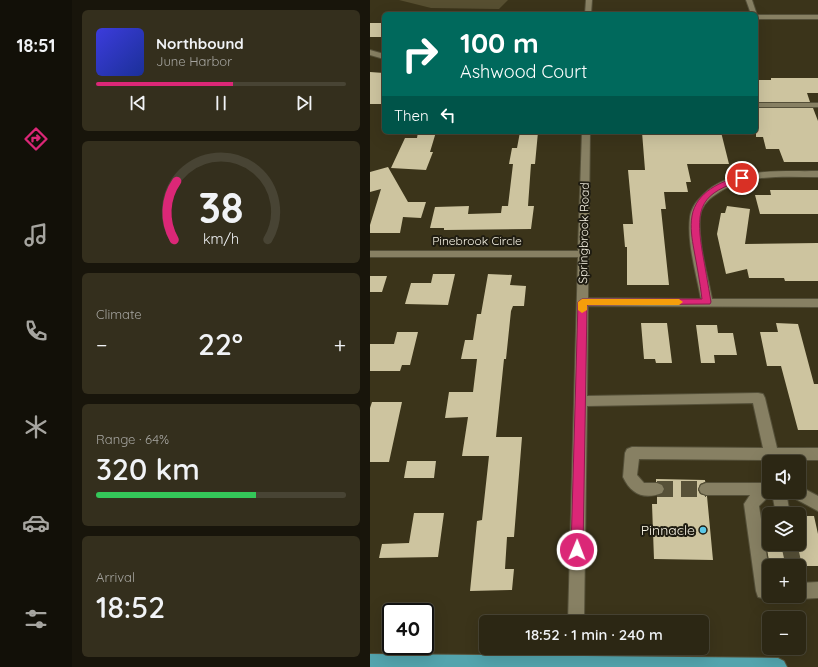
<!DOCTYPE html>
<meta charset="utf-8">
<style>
body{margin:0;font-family:Quicksand,sans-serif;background:#342f1d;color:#f1f3f6;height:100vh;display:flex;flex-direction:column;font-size:15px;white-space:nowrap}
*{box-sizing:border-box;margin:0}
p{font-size:13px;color:#a6a5a0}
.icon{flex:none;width:22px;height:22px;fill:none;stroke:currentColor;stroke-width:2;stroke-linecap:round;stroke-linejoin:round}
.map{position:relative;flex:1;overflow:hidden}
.sheet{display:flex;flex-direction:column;gap:10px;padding:10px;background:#18150b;width:298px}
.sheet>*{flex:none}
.guide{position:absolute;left:12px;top:12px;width:376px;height:122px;border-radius:6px;box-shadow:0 4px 16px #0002,0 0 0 1px #484434;background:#00695c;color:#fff;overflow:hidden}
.fabs{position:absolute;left:392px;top:455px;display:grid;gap:8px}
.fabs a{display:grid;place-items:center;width:44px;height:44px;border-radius:6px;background:#2c2714;box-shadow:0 4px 16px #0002,0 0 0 1px #484434;font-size:20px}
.speed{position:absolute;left:12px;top:603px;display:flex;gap:8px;font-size:20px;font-weight:700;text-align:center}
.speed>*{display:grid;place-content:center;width:52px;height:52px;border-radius:50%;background:#2c2714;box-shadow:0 4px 16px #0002,0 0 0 1px #484434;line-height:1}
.speed .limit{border:2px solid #111;border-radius:6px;background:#fff;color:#111}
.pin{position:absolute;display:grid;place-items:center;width:34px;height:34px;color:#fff;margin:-17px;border:2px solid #fff;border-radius:50%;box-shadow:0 1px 4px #0007}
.me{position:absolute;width:44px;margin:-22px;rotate:1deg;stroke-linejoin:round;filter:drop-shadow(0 0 3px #0008)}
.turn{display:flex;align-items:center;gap:14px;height:84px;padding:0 12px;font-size:18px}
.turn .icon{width:52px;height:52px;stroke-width:2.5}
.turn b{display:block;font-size:28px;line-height:34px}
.then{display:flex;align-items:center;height:38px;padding:0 12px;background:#0003;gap:8px;font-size:15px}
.big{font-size:30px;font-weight:600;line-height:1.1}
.sheet .widget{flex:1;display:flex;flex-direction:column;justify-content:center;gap:6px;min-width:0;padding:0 14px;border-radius:6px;background:#342f1d}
.sheet .dial{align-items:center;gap:0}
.dial svg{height:104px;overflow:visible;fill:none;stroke:#484434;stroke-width:7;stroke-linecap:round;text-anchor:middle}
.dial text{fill:#f1f3f6;stroke:none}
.song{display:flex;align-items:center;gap:12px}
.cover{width:48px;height:48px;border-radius:6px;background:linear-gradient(135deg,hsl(240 70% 55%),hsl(230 70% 35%))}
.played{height:4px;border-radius:2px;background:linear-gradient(90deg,#db2777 55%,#484434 55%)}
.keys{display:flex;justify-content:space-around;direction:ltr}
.heat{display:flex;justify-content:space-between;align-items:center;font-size:22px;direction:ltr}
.charge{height:6px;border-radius:3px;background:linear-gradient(90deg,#34c759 64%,#484434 0)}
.trip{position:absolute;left:109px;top:615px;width:230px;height:40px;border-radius:6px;background:#2c2714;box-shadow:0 4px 16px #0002,0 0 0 1px #484434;font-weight:600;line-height:40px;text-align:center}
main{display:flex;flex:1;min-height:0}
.dock{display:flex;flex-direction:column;width:72px;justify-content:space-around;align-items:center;background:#121008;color:#a6a5a0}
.dock .icon{width:28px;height:28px}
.dock .current{color:#db2777}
.dock b{font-size:18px;color:#f1f3f6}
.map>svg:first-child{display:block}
</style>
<main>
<nav class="dock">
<b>18:51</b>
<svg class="icon current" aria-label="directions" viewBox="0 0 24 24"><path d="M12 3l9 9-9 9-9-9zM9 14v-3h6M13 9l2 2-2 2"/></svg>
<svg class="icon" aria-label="music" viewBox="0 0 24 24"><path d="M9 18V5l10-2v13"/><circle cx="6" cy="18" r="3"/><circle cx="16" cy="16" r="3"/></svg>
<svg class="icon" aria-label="phone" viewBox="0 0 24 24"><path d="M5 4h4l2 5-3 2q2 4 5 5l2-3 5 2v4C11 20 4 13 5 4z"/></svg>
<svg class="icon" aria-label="climate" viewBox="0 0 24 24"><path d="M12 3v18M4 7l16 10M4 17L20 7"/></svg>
<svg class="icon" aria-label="car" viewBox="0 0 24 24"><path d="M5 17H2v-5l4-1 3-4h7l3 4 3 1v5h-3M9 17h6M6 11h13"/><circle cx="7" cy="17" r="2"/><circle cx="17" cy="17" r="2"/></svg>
<svg class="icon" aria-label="filters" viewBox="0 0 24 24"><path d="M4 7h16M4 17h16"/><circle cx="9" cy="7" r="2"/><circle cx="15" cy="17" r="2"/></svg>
</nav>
<section class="sheet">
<div class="widget">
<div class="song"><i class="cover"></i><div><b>Northbound</b><p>June Harbor</p></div></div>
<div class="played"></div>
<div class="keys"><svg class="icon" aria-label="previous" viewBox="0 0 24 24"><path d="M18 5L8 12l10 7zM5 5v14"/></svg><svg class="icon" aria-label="pause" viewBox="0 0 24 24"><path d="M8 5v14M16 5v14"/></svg><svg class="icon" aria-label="next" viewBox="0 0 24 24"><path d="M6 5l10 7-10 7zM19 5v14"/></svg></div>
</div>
<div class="widget dial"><svg viewBox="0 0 100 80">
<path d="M14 69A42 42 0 1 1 86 69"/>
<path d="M14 69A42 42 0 0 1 16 24" stroke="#db2777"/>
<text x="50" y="56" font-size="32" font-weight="700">38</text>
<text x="50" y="72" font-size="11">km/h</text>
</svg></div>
<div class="widget"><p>Climate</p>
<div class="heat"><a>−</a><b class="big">22°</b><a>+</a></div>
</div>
<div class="widget"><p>Range · 64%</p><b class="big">320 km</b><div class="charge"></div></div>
<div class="widget"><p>Arrival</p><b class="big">18:52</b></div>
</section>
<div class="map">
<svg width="448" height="667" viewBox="0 0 448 667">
<rect width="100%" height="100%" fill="#3b341a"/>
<path fill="#574f31" d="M29,0H138L129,9L61,8Z"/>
<path fill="#cdc49f" d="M0,23H14V37H0Z
M0,72L14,73V104H0Z
M401,78H448V93H437L440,102H386V80H401Z
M386,108H443L448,121V162H414L409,149H396L393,137H386Z
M48,132H66L60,152H63L56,170L21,168L35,138H47Z
M150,132H168L165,164H161L158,206H164L161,229L74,230V228H60L65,207L99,206L98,214L131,213L132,206H138L143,164H139L142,148H147Z
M272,132H351L359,164H317L321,182H316L318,192H294L296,209H291L299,285H257V247H255L253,224H263L258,170H275Z
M18,167L38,202H56L51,218L33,217L30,233H0V225L11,189L0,192V172Z
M400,190H448V214H390L385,195H401Z
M357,206L380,209L375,244L448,243V281H415L414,278H379L377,269L356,274L347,234L351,213H355Z
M63,274H85L78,305L35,304L41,283H61Z
M118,274L142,275L140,285L156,286L154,306H143L141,311L136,359H134L126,437H152L144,537H137L135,569H144L142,590L100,591L107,521L112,520L119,456H92L98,417L75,418L79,392H103L107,359H91L95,340H103L107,314H111Z
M0,276H17L12,292H0Z
M271,323H297L302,363H286L285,359H274Z
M406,323L428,324L444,384H448V430H428L411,366H397L390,332H408Z
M326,325H347L348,333H363L367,355H344L345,363H331Z
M27,332H48L40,365H32L30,371H0V344H24Z
M2,402H32L19,462H0V408Z
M37,461H66L64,478H34Z
M286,479L335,480V482L330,484L328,490L330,494L337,496L343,560L284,559L282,504H287V496L292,494L295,490L293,484L286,482Z
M44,513H74L68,557L9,558L12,544L39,543Z
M429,516H444L448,534V566H400L396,544H429Z"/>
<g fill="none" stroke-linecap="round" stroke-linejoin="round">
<path stroke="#575138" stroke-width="16" stroke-dasharray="16 8" stroke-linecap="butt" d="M287,489H336
M419,544L424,566"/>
<g stroke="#555039" stroke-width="2">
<path id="minor" d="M216,0H222L221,14H215Z
M376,0H382L387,15H448V19H386V14H381Z
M0,50L14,54V59L0,55Z
M386,103H448V107H386Z
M212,132H220L218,298L331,299C326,272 317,244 320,217C321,210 325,203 330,198C357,166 410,172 448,171V177C413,177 374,173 345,195C337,200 331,208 330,217C328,244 337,272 342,299H448V307L218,306L217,396L388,393L393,394L395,398L407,448H448V460H409L410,462H399V467L395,460L269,459L267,475L274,483H287L292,485L294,489L292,493C274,500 261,494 253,477L255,453L257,449L262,447L393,448L383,403L217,406L214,622H198L208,257H0V251H208Z
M399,480V492H416L420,514H406L402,493L389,506L399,571V596H405C399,600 395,599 388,597L386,591L374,504L380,495H336L331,493L329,489L331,485L336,483H393Z
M429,486L448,496V511L422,497L420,492H429Z
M448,582V598L429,599L423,597L429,596V583Z
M197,648H215L214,667H196Z"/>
</g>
<g stroke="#555039" stroke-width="2">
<path id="major" d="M0,654L408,658L414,661L417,667H0Z"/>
</g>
<use href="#minor" fill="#878063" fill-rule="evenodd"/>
<use href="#major" fill="#53a4ad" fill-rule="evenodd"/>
</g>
<path fill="#db2777" stroke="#8e194d" d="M372,176L375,177V180C331,192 325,207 332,250C335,267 338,284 341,302L340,304L217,305L213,550L211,554L207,556L203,554L201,550L208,302L212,299H332C330,282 327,266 324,250C322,239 320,227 322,216C326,192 351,181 372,176Z"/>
<path fill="#f59e0b" d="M212,299H309L313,302L309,305H217V310L212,313L208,310V302Z"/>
<circle fill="#5bc8e7" stroke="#1f1c11" stroke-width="1.5" cx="333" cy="530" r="4"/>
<g text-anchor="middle" stroke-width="4" stroke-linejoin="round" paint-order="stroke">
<g font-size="12" fill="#f8f4e5" stroke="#1f1c11">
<text transform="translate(214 233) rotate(-89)" y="4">Springbrook Road</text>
<text x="107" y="245">Pinebrook Circle</text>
</g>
<g font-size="14" fill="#f8f4e5" stroke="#1f1c11" text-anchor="end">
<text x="325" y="535">Pinnacle</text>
</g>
</g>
</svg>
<div class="fabs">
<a><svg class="icon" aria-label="sound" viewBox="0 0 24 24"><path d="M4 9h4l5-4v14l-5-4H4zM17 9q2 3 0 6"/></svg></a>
<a><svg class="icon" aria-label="layers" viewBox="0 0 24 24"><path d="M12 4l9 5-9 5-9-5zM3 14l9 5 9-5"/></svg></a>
<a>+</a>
<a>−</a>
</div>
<div class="speed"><div class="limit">40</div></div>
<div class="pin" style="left:372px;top:178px;background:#d93025"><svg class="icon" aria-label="arrive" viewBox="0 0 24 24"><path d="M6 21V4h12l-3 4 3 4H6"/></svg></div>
<svg class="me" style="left:207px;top:550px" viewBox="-20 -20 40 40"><circle r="17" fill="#db2777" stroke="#fff" stroke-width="3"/><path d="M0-11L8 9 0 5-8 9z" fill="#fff"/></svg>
<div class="trip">18:52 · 1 min · 240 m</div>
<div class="guide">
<div class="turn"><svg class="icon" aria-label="right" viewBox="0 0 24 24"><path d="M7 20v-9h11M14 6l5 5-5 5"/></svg><div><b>100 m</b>Ashwood Court</div></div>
<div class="then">Then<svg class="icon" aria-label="left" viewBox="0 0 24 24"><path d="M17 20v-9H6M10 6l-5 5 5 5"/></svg></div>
</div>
</div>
</main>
